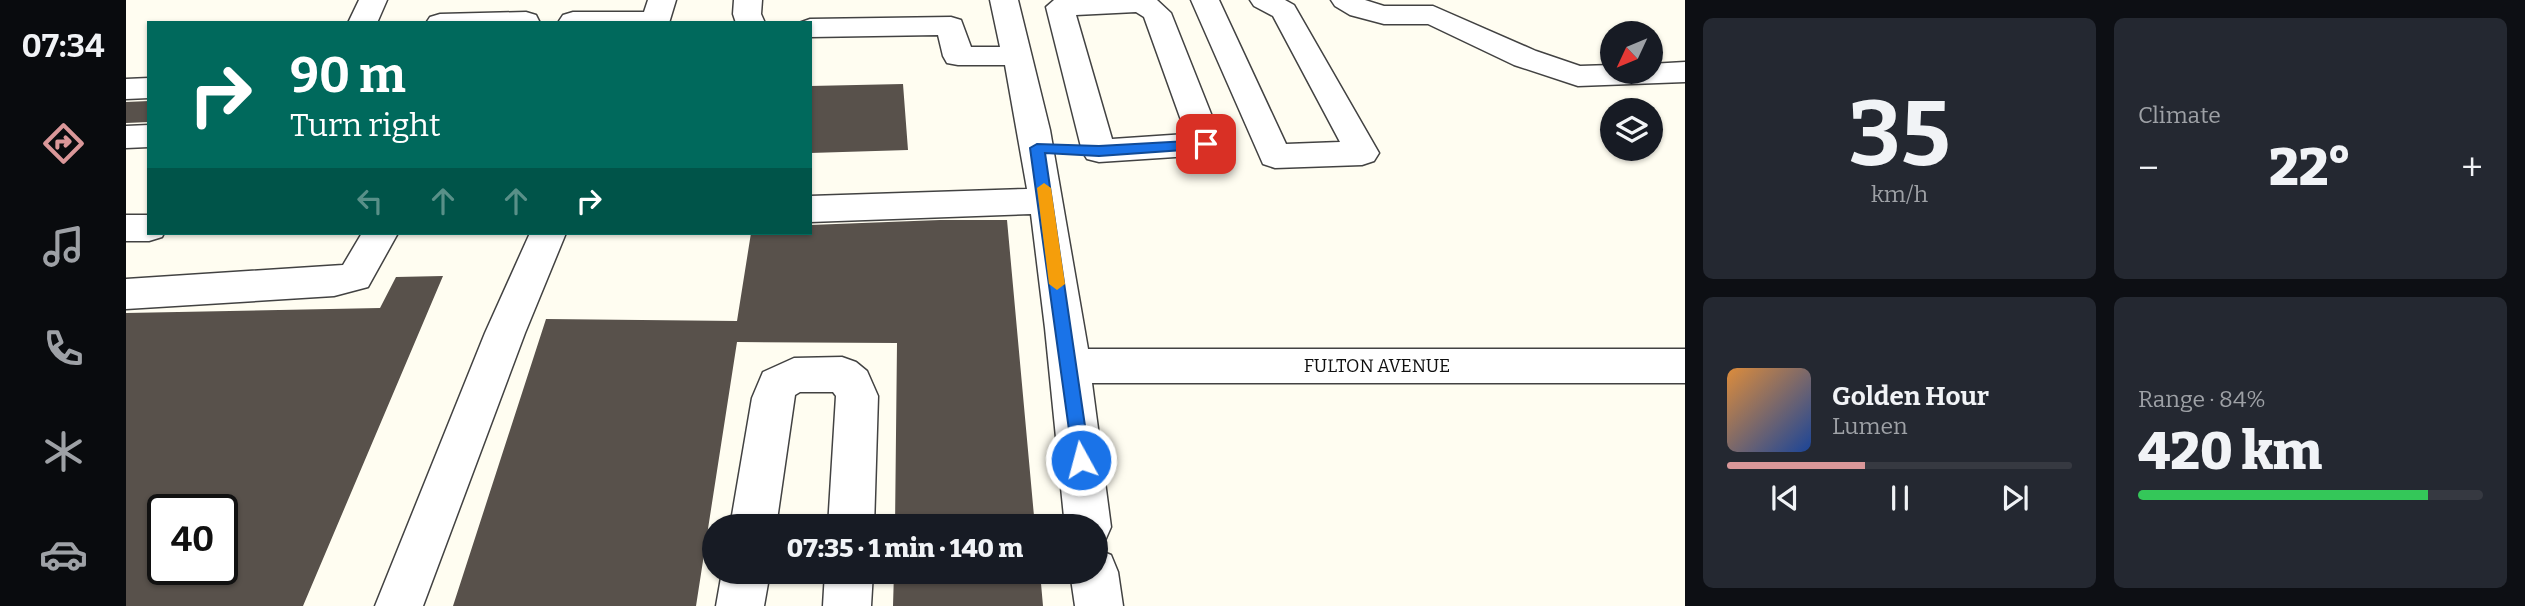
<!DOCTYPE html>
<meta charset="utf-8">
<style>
body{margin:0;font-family:Bitter,serif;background:#242831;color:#f1f3f6;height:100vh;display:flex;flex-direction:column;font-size:26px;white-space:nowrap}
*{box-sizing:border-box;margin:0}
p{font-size:23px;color:#9ea1a6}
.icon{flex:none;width:38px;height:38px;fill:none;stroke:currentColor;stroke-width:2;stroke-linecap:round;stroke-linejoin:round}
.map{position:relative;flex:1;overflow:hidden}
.sheet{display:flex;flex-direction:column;gap:18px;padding:18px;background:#0d0f14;width:840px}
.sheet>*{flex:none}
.hud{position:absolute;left:21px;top:21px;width:665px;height:214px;border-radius:0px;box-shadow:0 2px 5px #0004;background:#00695c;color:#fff;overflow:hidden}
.needle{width:46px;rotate:226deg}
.controls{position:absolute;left:1474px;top:21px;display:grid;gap:14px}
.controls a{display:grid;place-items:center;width:63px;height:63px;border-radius:50%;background:#171b24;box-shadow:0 2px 5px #0004;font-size:35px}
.speed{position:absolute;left:21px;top:494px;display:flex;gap:14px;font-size:35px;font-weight:700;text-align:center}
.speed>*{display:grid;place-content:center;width:91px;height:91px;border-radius:50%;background:#171b24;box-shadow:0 2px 5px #0004;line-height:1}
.speed .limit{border:4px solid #111;border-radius:10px;background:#fff;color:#111}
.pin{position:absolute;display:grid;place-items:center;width:60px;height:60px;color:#fff;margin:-30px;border-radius:14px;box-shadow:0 4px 10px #0006}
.me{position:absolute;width:77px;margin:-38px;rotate:353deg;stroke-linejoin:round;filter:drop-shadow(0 0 5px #0008)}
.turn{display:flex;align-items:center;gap:24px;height:147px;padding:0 28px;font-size:32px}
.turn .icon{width:91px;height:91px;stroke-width:2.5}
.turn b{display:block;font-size:49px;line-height:60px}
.lanes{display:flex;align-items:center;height:66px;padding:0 28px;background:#0003;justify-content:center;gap:35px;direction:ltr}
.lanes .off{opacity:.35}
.big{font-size:52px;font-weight:800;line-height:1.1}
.sheet .widget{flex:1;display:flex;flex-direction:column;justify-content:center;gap:10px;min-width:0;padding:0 24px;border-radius:10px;background:#242831}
.sheet .dial{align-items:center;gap:0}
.dial b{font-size:91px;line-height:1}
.song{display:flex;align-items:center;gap:21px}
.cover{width:84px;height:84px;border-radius:10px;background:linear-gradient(135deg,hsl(30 70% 55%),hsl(220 70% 35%))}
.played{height:7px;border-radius:4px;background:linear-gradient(90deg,#da9799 40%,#363941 40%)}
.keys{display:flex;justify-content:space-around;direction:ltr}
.heat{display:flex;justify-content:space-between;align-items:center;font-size:38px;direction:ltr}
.charge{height:10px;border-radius:5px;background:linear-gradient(90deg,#34c759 84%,#363941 0)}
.sheet .tiles{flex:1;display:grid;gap:18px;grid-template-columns:repeat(2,1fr)}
.trip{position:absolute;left:576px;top:514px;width:406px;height:70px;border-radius:35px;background:#171b24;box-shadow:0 2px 5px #0004;font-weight:800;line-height:70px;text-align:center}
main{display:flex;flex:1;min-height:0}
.tab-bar{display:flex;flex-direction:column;width:126px;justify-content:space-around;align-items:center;background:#090b0e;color:#9ea1a6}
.tab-bar .icon{width:49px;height:49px}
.tab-bar .selected{color:#da9799}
.tab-bar b{font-size:32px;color:#f1f3f6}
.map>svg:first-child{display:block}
</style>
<main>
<nav class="tab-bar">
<b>07:34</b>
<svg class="icon selected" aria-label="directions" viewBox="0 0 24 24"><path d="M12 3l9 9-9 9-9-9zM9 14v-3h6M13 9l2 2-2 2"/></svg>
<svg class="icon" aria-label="music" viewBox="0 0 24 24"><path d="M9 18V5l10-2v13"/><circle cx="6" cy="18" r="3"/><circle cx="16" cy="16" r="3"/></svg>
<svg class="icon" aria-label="phone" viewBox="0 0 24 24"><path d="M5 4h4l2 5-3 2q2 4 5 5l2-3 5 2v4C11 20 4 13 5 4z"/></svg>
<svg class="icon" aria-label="climate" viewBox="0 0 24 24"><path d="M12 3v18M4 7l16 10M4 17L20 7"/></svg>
<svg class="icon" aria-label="car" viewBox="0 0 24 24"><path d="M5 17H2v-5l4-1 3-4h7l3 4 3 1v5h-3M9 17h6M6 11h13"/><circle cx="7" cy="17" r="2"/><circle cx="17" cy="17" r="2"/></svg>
</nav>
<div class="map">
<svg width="1559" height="606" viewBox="0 0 1559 606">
<rect width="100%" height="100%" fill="#fffdf1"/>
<path fill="#58514b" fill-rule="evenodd" d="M777,84L782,150L684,153V86Z
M23,101V122L0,123V102Z
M814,220H881L909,527H769L771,343L611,342L570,606H327L420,319L611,321L625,233H684V225Z
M317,276L177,606H0V313L254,308L270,277ZM37,509H96V569H37Z
M768,572H914L917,606H767Z"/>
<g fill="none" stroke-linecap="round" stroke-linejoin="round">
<g stroke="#424242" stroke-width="3">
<path id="minor" d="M233,0H261L251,23H222Z
M522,0H550L543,23L433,21L437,15L447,12H518Z
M608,0H636L635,14L639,23H610L607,14Z
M864,0H892L924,130L962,349H1559V383H966L985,527L978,543L970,546V527H939L919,328L905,214L684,222V196L901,189L879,65H832L821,63L817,56L812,35L684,37V23H673L684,19L825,17L835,20L845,47H874Z
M1031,0L1045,13L1097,144L1092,152L1080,155L973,162L961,159L956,151L920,7L928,0ZM1010,12L1018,17L1060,134L986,139L950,15Z
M1065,0H1093L1160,144L1214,142L1147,16L1128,6L1124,0H1159L1168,5L1253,153L1248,161L1236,165L1149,168L1137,164Z
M1205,0H1239L1258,6H1307L1410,51L1454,66L1486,65V72H1524V64L1559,62V82L1452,86L1388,65L1302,24H1258L1224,15L1209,6Z
M400,12L410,15L414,23H300L304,17L314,14Z
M23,78V98L0,99V79Z
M23,125V147L0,148V126Z
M0,215H23V233H38L36,237L23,241H0Z
M236,233H272L242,287L208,296L0,309V279L217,265Z
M404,233H440L399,333L297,606H249L359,333Z
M716,357L730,362L741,371L752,396L748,527H702L710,396L707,392H674L669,395L650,527H604L626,398L637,372L668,358Z
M970,549L985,555L992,572L997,606H949L944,572H970Z
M596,572H644L638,606H590Z
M699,572H747L745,606H697Z"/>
</g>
<use href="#minor" fill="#fff" fill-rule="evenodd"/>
</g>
<path fill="#1a73e8" stroke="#114b97" stroke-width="2" d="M1080,140L1085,141V148L973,156L919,153L964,460L961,466L955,469L948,466L904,148L911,144L973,146Z"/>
<path fill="#f59e0b" d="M918,183L925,188L939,284L931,290L923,284L911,188Z"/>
<g text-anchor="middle" stroke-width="7" stroke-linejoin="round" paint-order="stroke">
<g font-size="18" fill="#0f0f0f" stroke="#fff">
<text x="1251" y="372">FULTON AVENUE</text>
</g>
</g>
</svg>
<div class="controls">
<a><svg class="needle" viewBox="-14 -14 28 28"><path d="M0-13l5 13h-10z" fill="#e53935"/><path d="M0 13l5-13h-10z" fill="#9ea1a6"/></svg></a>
<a><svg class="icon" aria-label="layers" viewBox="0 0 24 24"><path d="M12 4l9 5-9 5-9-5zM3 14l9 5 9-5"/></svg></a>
</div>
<div class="speed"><div class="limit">40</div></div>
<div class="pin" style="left:1080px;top:144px;background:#d93025"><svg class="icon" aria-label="arrive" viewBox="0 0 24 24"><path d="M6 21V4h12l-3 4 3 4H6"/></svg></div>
<svg class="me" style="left:955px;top:460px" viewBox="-20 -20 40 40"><circle r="17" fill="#1a73e8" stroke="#fff" stroke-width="3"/><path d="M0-11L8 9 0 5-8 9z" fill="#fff"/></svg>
<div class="trip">07:35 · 1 min · 140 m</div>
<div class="hud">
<div class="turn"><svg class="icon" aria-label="right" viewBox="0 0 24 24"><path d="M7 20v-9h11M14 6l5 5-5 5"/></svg><div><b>90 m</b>Turn right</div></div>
<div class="lanes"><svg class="icon off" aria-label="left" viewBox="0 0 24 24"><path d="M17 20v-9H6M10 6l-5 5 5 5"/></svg><svg class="icon off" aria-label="ahead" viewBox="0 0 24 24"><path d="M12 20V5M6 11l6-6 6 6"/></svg><svg class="icon off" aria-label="ahead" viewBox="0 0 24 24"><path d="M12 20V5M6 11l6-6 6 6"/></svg><svg class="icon" aria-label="right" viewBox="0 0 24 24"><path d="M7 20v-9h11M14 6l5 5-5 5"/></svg></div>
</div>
</div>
<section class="sheet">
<div class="tiles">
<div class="widget dial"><b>35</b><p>km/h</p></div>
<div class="widget"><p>Climate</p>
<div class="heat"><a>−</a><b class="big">22°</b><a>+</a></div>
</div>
<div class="widget">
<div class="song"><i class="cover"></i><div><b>Golden Hour</b><p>Lumen</p></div></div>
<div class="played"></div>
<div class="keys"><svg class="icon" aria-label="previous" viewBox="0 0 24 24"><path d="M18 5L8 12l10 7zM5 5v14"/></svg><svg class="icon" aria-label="pause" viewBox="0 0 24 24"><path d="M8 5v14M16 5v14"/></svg><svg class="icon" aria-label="next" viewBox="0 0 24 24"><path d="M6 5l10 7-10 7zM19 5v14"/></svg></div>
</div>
<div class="widget"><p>Range · 84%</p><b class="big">420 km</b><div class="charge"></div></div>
</div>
</section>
</main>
